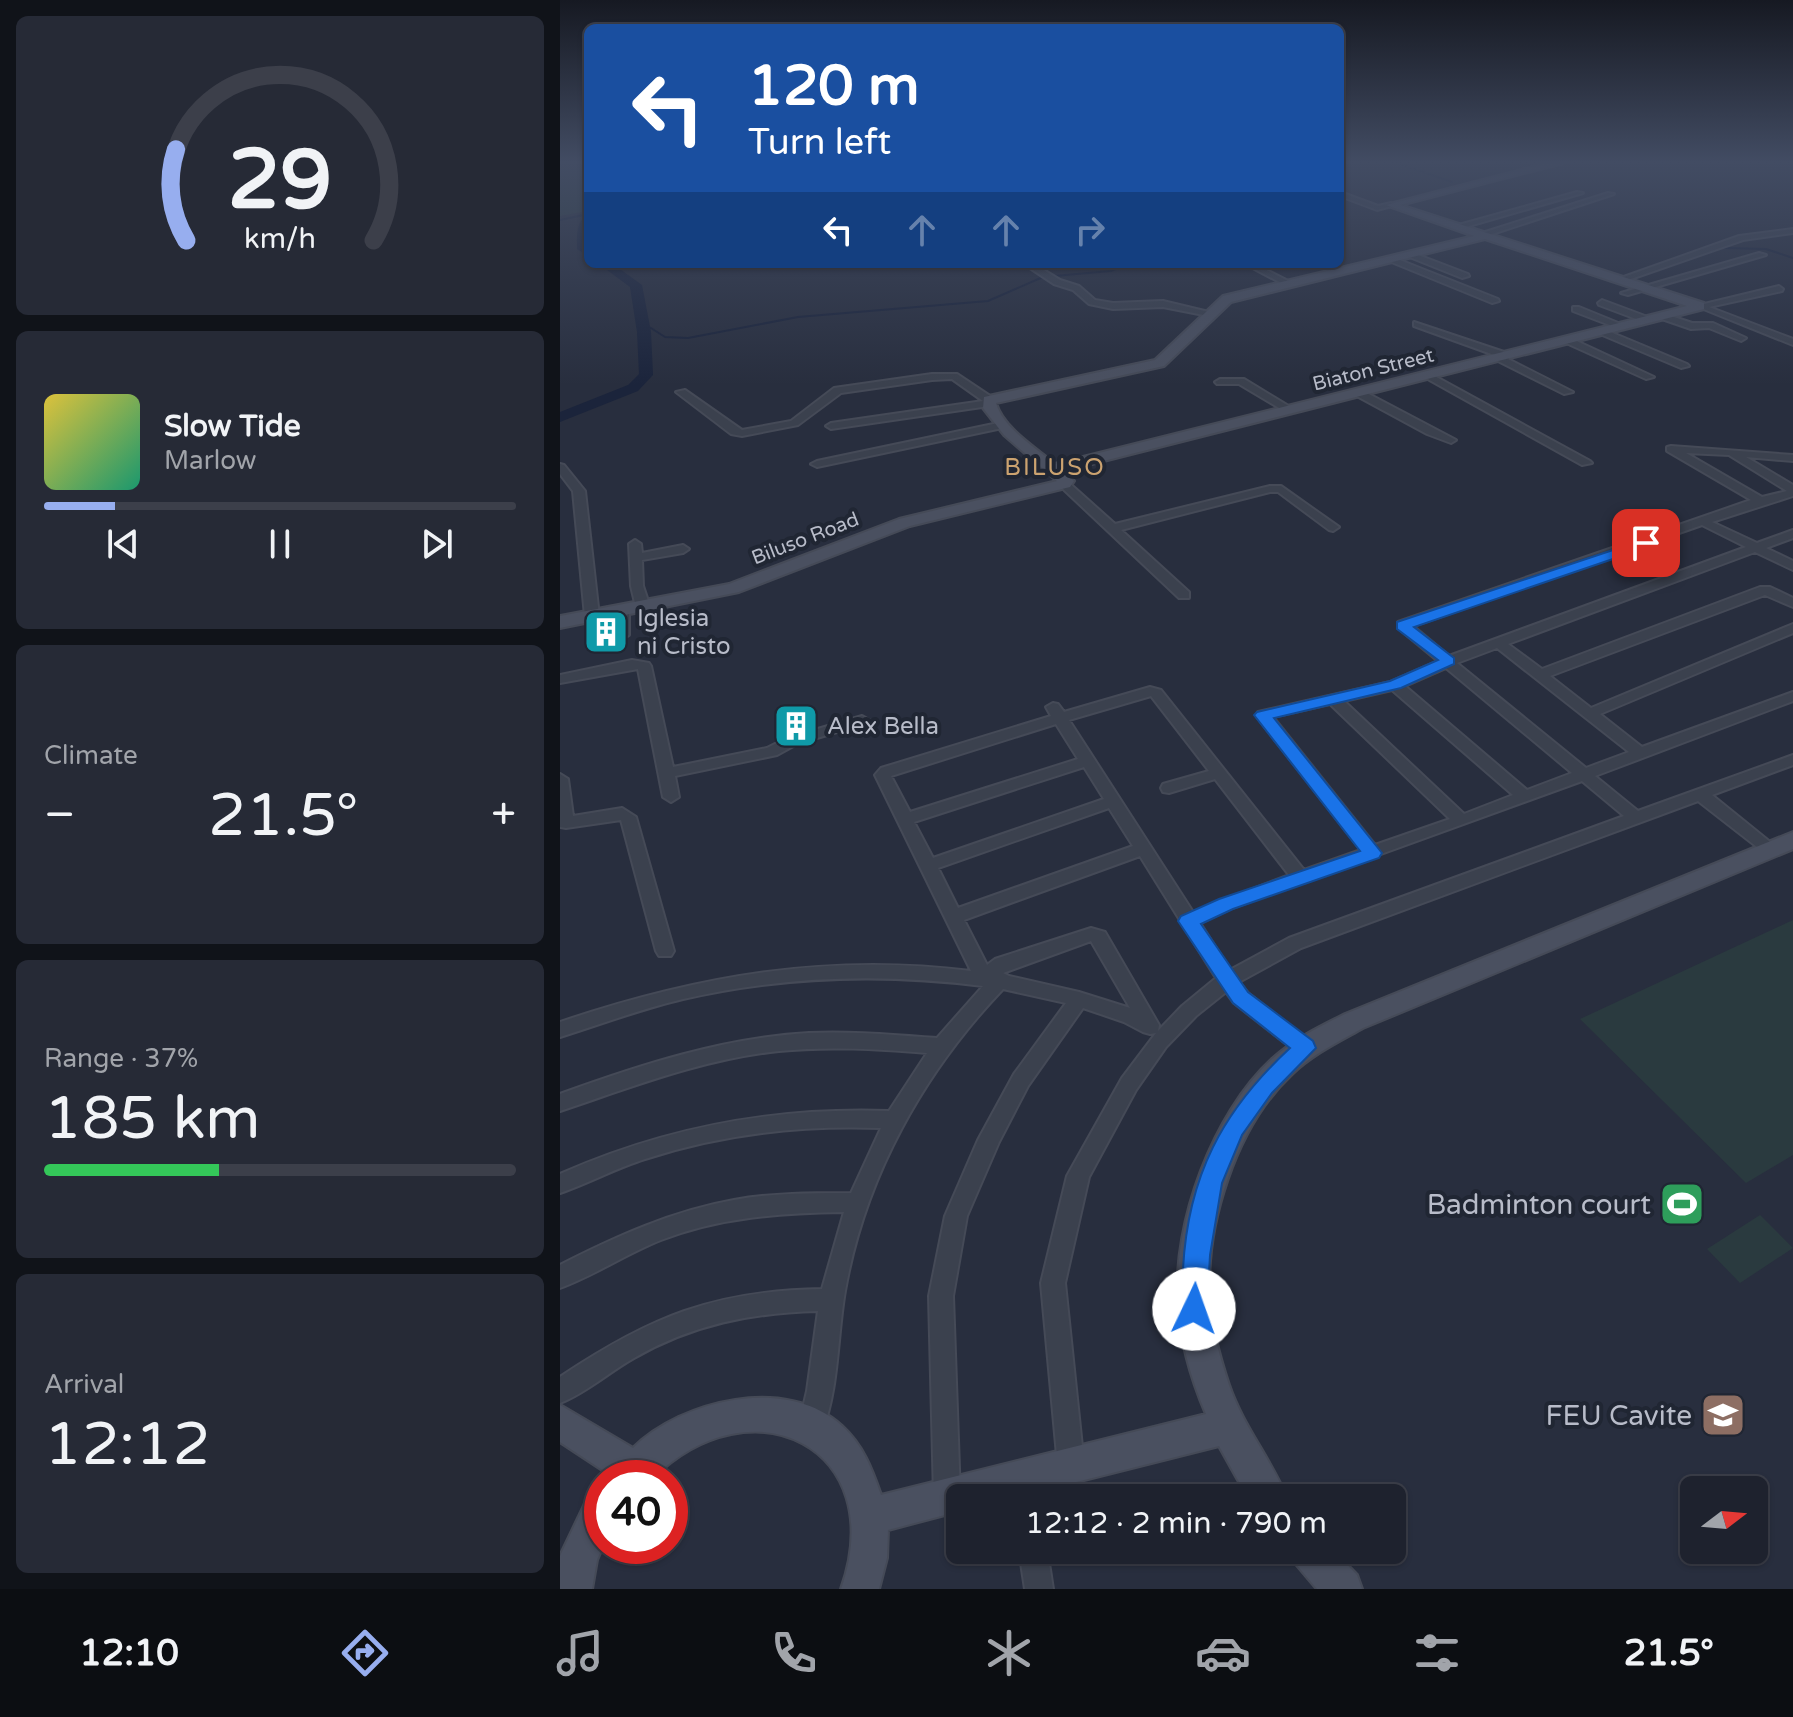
<!DOCTYPE html>
<meta charset="utf-8">
<style>
body{margin:0;font-family:"Varela Round",sans-serif;background:#262a36;color:#f1f3f6;height:100vh;display:flex;flex-direction:column;font-size:30px;white-space:nowrap}
*{box-sizing:border-box;margin:0}
p{font-size:26px;color:#a1a4aa}
.icon{flex:none;width:44px;height:44px;fill:none;stroke:currentColor;stroke-width:2;stroke-linecap:round;stroke-linejoin:round}
.map{position:relative;flex:1;overflow:hidden}
.details{display:flex;flex-direction:column;gap:16px;padding:16px;background:#101319;width:560px}
.details>*{flex:none}
.top-card{position:absolute;left:24px;top:24px;width:760px;height:244px;border-radius:12px;box-shadow:0 2px 6px #0004,0 0 0 2px #3c3f4a;background:#1a4fa0;color:#fff;overflow:hidden}
.needle{width:52px;rotate:74deg}
.fabs{position:absolute;left:1120px;top:1476px;display:grid;gap:16px}
.fabs a{display:grid;place-items:center;width:88px;height:88px;border-radius:12px;background:#1e222e;box-shadow:0 2px 6px #0004,0 0 0 2px #3c3f4a;font-size:40px}
.speed{position:absolute;left:24px;top:1460px;display:flex;gap:16px;font-size:40px;font-weight:700;text-align:center}
.speed>*{display:grid;place-content:center;width:104px;height:104px;border-radius:50%;background:#1e222e;box-shadow:0 2px 6px #0004,0 0 0 2px #3c3f4a;line-height:1}
.speed .limit{border:12px solid #d22;background:#fff;color:#111}
.pin{position:absolute;display:grid;place-items:center;width:68px;height:68px;color:#fff;margin:-34px;border-radius:16px;box-shadow:0 4px 12px #0006}
.me{position:absolute;width:88px;margin:-44px;rotate:3deg;stroke-linejoin:round;filter:drop-shadow(0 0 6px #0008)}
.turn{display:flex;align-items:center;gap:28px;height:168px;padding:0 32px;font-size:36px}
.turn .icon{width:104px;height:104px;stroke-width:2.5}
.turn b{display:block;font-size:56px;line-height:68px}
.lanes{display:flex;align-items:center;height:76px;padding:0 32px;background:#0003;justify-content:center;gap:40px;direction:ltr}
.lanes .off{opacity:.35}
.big{font-size:60px;font-weight:600;line-height:1.1}
.details .widget{flex:1;display:flex;flex-direction:column;justify-content:center;gap:12px;min-width:0;padding:0 28px;border-radius:12px;background:#262a36}
.details .dial{align-items:center;gap:0}
.dial svg{height:208px;overflow:visible;fill:none;stroke:#3c3f4a;stroke-width:7;stroke-linecap:round;text-anchor:middle}
.dial text{fill:#f1f3f6;stroke:none}
.song{display:flex;align-items:center;gap:24px}
.cover{width:96px;height:96px;border-radius:12px;background:linear-gradient(135deg,hsl(50 70% 55%),hsl(160 70% 35%))}
.played{height:8px;border-radius:4px;background:linear-gradient(90deg,#97aeef 15%,#3c3f4a 15%)}
.keys{display:flex;justify-content:space-around;direction:ltr}
.heat{display:flex;justify-content:space-between;align-items:center;font-size:44px;direction:ltr}
.charge{height:12px;border-radius:6px;background:linear-gradient(90deg,#34c759 37%,#3c3f4a 0)}
.trip{position:absolute;left:386px;top:1484px;width:460px;height:80px;border-radius:12px;background:#1e222e;box-shadow:0 2px 6px #0004,0 0 0 2px #3c3f4a;font-weight:600;line-height:80px;text-align:center}
.dock{display:flex;height:128px;justify-content:space-around;align-items:center;background:#0c0e12;color:#a1a4aa}
.dock .icon{width:56px;height:56px}
.dock .selected{color:#97aeef}
.dock b{font-size:36px;color:#f1f3f6}
main{display:flex;flex:1;min-height:0}
.map>svg:first-child{display:block}
</style>
<main>
<section class="details">
<div class="widget dial"><svg viewBox="0 0 100 80">
<path d="M14 69A42 42 0 1 1 86 69"/>
<path d="M14 69A42 42 0 0 1 10 34" stroke="#97aeef"/>
<text x="50" y="56" font-size="32" font-weight="700">29</text>
<text x="50" y="72" font-size="11">km/h</text>
</svg></div>
<div class="widget">
<div class="song"><i class="cover"></i><div><b>Slow Tide</b><p>Marlow</p></div></div>
<div class="played"></div>
<div class="keys"><svg class="icon" aria-label="previous" viewBox="0 0 24 24"><path d="M18 5L8 12l10 7zM5 5v14"/></svg><svg class="icon" aria-label="pause" viewBox="0 0 24 24"><path d="M8 5v14M16 5v14"/></svg><svg class="icon" aria-label="next" viewBox="0 0 24 24"><path d="M6 5l10 7-10 7zM19 5v14"/></svg></div>
</div>
<div class="widget"><p>Climate</p>
<div class="heat"><a>−</a><b class="big">21.5°</b><a>+</a></div>
</div>
<div class="widget"><p>Range · 37%</p><b class="big">185 km</b><div class="charge"></div></div>
<div class="widget"><p>Arrival</p><b class="big">12:12</b></div>
</section>
<div class="map">
<svg width="1233" height="1589" viewBox="0 0 1233 1589">
<rect width="100%" height="100%" fill="#282e3e"/>
<path fill="#2a3a3f" d="M0,162H28V211L0,216Z
M1233,920V1155L1186,1183L1020,1019Z
M1200,1215L1233,1248L1180,1283L1147,1249Z"/>
<g fill="none" stroke-linecap="round" stroke-linejoin="round">
<path stroke="#1b243b" stroke-width="2" d="M834,162L892,182
M0,220L28,214
M1163,248L1206,249L1233,258
M494,276L551,271L567,264
M83,323L105,337L128,338L238,317L428,301L483,277"/>
<path fill="#1b243b" fill-rule="evenodd" d="M28,215V256L17,249C17,237 16,220 28,215Z
M39,264H53L82,285L91,332L93,375L78,391L0,422V412L68,385L79,374L77,332L70,287Z"/>
<g stroke="#454a57" stroke-width="4">
<path id="street" d="M780,192L818,206L831,203L835,205L817,210L780,196Z
M1017,192L1023,193L902,228L895,226Z
M1048,193L1054,194L926,236L919,234Z
M1233,229V233L1183,240L1065,281L1058,279L1179,236Z
M850,252L908,274L909,276L902,278L847,256Z
M1199,253L1206,255L1068,295L1061,293Z
M832,257L938,299L939,301L932,303L829,261Z
M464,264H474L500,280L519,286L535,300L553,303L603,301L653,313L649,316L603,307L553,309L529,304L513,290L494,284Z
M685,264H695L734,284L727,286Z
M1219,286L1223,289L1222,291L1149,307L1233,339V345L1136,306Z
M1042,300L1093,319L1094,321L1087,323L1039,305L1038,303Z
M1013,307H1019L1068,327L1060,329L1013,311Z
M1105,314L1132,323H1153L1186,338L1181,341L1149,328L1131,329L1102,319V315Z
M854,322L950,354L952,356L948,359L1013,392L1004,394L936,360L937,356L854,326Z
M1043,329L1127,364L1129,366L1121,368L1040,334V330Z
M1004,338H1010L1094,377L1086,379L1004,342Z
M869,373L1030,461L1032,463L1022,465L866,378L864,376Z
M372,374H397L433,398L434,403L429,406L271,429L266,426L271,423L423,401L392,379L372,380L281,393L238,425L182,436L171,434L116,392L125,390L182,430L231,421L274,388Z
M660,379H684L735,410L726,412L679,384H657L655,382Z
M795,391H803L896,440L891,443L867,434L795,395Z
M443,422L447,423V427L257,467L251,464L257,461Z
M1111,446L1233,455V461L1186,457L1233,485V496L1152,522L1197,543L1233,530V538L1206,548L1233,561V570L1195,552L948,644L982,669L1200,587H1210L1233,598V607L1205,595L990,676L1031,708L1233,624V633L1040,714L1082,747L1233,692V701L1035,776L1078,811L1233,755V765L1152,795L1220,850L1212,856L1206,854L1138,801L741,948L679,982L688,993L752,1043L755,1048L752,1053L745,1056L738,1053L674,1003L666,992L636,1016L606,1047L576,1090L529,1177L505,1283L524,1466L520,1475L511,1479L502,1475L498,1466L481,1283L507,1176L562,1078L596,1033L590,1034L583,1032L564,1022L523,1008L468,1086L439,1142L407,1216L393,1296L400,1497L396,1506L387,1510L378,1506L374,1497L369,1296L385,1216L418,1140L454,1074L506,1003L443,989C363,1073 305,1177 285,1291C277,1337 279,1390 261,1434L252,1438L243,1434L239,1425L247,1391L258,1311C191,1313 133,1324 74,1358C49,1372 26,1393 0,1403V1377C90,1317 153,1291 262,1289L284,1212C221,1213 160,1217 101,1240C66,1254 35,1275 0,1288V1265C55,1237 112,1211 174,1200C212,1193 252,1193 291,1193L321,1128C241,1125 161,1134 85,1159C56,1168 29,1183 0,1193V1174C106,1127 214,1107 329,1111L367,1053C317,1049 268,1046 219,1051C143,1059 72,1087 0,1111V1094C80,1065 163,1038 249,1033C291,1031 334,1035 377,1038L423,986C322,973 223,976 123,999C81,1009 41,1024 0,1037V1022C137,976 267,953 411,971L315,775L321,768L491,716L486,707L493,703L498,704L504,712L590,687L601,690L744,870L801,850L698,718L696,715L698,712L830,682L878,661L838,628V622L1191,500L1107,451V447ZM1126,453L1169,455L1227,491L1202,497ZM1142,525L1186,547L889,656L853,626ZM937,648L1069,752L1026,768L897,663ZM886,668L1012,773L967,790L845,686ZM832,690L953,795L904,814L784,701ZM591,696L649,771L603,784L601,788L603,792L609,793L655,779L729,875L633,912L509,720ZM770,704L890,819L815,845L713,717ZM496,724L518,759L350,812L331,776ZM524,767L544,799L373,858L354,822ZM1022,781L1064,816L729,938L670,970L640,923L672,908ZM549,808L573,846L398,908L378,868ZM580,856L656,978L622,1006L598,1031L599,1025L545,932L531,928L435,959L427,965L404,920ZM531,941L570,1008L519,992L449,976L443,973Z
M0,464L4,465L25,491L39,616L32,620L25,616L13,491L0,474Z
M500,482H508L555,524L710,486H721L779,527L773,531L769,530L718,492H710L561,530L629,592V598H619L500,486Z
M75,540L81,544L82,553L123,545L129,549L123,553L82,560L83,586L90,607L83,611L76,607L71,586L69,544Z
M62,607L69,611V635L62,639L55,635V611Z
M72,660L89,663L91,666L113,767L207,748L227,738L302,716L309,720L307,723L237,744L217,755L115,776L119,797L111,802L103,797L78,669L0,683V675Z
M0,774L8,779L13,816L62,808L76,817L114,951L111,956H99L96,951L61,820L6,828L0,827Z
M459,1550H487L493,1589H465Z"/>
</g>
<g stroke="#454a57" stroke-width="4">
<path id="secondary" d="M992,162H1007L840,205L1144,303V309L504,471L514,481L510,487L350,526L179,592L0,628V616L169,584L339,519L497,481L444,435L423,408L424,397L595,360L663,296L914,236L826,205ZM925,239L1127,306L495,464C476,448 443,428 436,403L604,366L671,302Z
M1233,832V849L803,1028C778,1042 753,1054 732,1074C676,1126 644,1226 650,1302C652,1330 660,1358 669,1385C683,1426 711,1459 727,1498H688L659,1446L453,1498H400V1511L328,1530L327,1558L319,1589H281C331,1447 192,1380 93,1478H49L50,1475L0,1442V1405L73,1448C122,1400 227,1375 282,1426C303,1445 312,1469 321,1495L646,1414C631,1379 620,1340 618,1302C613,1222 653,1113 712,1059C734,1039 759,1027 785,1014Z
M42,1490L43,1546L37,1560L32,1589H0V1556L29,1495Z
M729,1550H773L797,1575L802,1589H757L735,1563Z"/>
</g>
<use href="#street" fill="#3b414e" fill-rule="evenodd"/>
<use href="#secondary" fill="#4a5060" fill-rule="evenodd"/>
</g>
<linearGradient id="sky" x2="0" y2="1"><stop stop-color="#161922"/><stop offset="0.42" stop-color="#424c63"/><stop offset="1" stop-color="#424c63" stop-opacity="0"/></linearGradient>
<rect width="1233" height="385" fill="url(#sky)"/>
<path fill="#1a73e8" stroke="#114b97" stroke-width="2" d="M1086,539L1091,540V546L854,627L894,658V664L841,688L714,718L822,853L819,858L673,909L641,924L688,992L753,1041L756,1048L712,1093L682,1135L662,1183L650,1255L647,1309L643,1318L634,1322L624,1318C618,1303 622,1285 623,1269C628,1176 662,1111 730,1048L673,1003L618,921L621,916L659,899L800,851L694,715L697,712L830,681L878,660L837,629V622Z"/>
<defs>
<g id="building-square" transform="scale(2.3)"><rect x="-9" y="-9" width="18" height="18" rx="4" fill="#0f9aa8" stroke="#202633"/><path d="M-4-6H4V6H1V3H-1V6H-4ZM-2.5-4.3h1.7v1.8h-1.7ZM.8-4.3h1.7v1.8H.8ZM-2.5-1h1.7V.8h-1.7ZM.8-1h1.7V.8H.8Z" fill="#fff"/></g>
<g id="stadium-square" transform="scale(2.3)"><rect x="-9" y="-9" width="18" height="18" rx="4" fill="#2e9e5b" stroke="#202633"/><path d="M0-5a6.5 5 0 1 0 0 10a6.5 5 0 1 0 0-10ZM-3.5-1.8h7v3.6h-7Z" fill="#fff"/></g>
<g id="university-square" transform="scale(2.3)"><rect x="-9" y="-9" width="18" height="18" rx="4" fill="#8d6e63" stroke="#202633"/><path d="M0-5L7-2L0 1L-7-2ZM-4 1L0 2.5L4 1V4Q0 6-4 4Z" fill="#fff"/></g>
</defs>
<g fill-rule="evenodd">
<use href="#building-square" x="46" y="632"/>
<use href="#building-square" x="236" y="726"/>
<use href="#stadium-square" x="1122" y="1204"/>
<use href="#university-square" x="1163" y="1415"/>
</g>
<g text-anchor="middle" stroke-width="8" stroke-linejoin="round" paint-order="stroke">
<g font-size="20" fill="#b8bcc9" stroke="#202633">
<text transform="translate(813 369) rotate(-14)" y="7">Biaton Street</text>
<text transform="translate(245 538) rotate(-21)" y="7">Biluso Road</text>
</g>
<g font-size="24" letter-spacing="2" fill="#cca370" stroke="#202633">
<text x="495" y="475">BILUSO</text>
</g>
<g font-size="24" fill="#b8bcc9" stroke="#202633" text-anchor="start">
<text x="77" y="626">Iglesia<tspan x="77" dy="28">ni Cristo</tspan></text>
<text x="267" y="734">Alex Bella</text>
</g>
<g font-size="28" fill="#b8bcc9" stroke="#202633" text-anchor="end">
<text x="1091" y="1214">Badminton court</text>
<text x="1132" y="1425">FEU Cavite</text>
</g>
</g>
</svg>
<div class="fabs">
<a><svg class="needle" viewBox="-14 -14 28 28"><path d="M0-13l5 13h-10z" fill="#e53935"/><path d="M0 13l5-13h-10z" fill="#a1a4aa"/></svg></a>
</div>
<div class="speed"><div class="limit">40</div></div>
<div class="pin" style="left:1086px;top:543px;background:#d93025"><svg class="icon" aria-label="arrive" viewBox="0 0 24 24"><path d="M6 21V4h12l-3 4 3 4H6"/></svg></div>
<svg class="me" style="left:634px;top:1309px" viewBox="-20 -20 40 40"><circle r="19" fill="#fff"/><path d="M0-13L10 11 0 6-10 11z" fill="#1a73e8"/></svg>
<div class="trip">12:12 · 2 min · 790 m</div>
<div class="top-card">
<div class="turn"><svg class="icon" aria-label="left" viewBox="0 0 24 24"><path d="M17 20v-9H6M10 6l-5 5 5 5"/></svg><div><b>120 m</b>Turn left</div></div>
<div class="lanes"><svg class="icon" aria-label="left" viewBox="0 0 24 24"><path d="M17 20v-9H6M10 6l-5 5 5 5"/></svg><svg class="icon off" aria-label="ahead" viewBox="0 0 24 24"><path d="M12 20V5M6 11l6-6 6 6"/></svg><svg class="icon off" aria-label="ahead" viewBox="0 0 24 24"><path d="M12 20V5M6 11l6-6 6 6"/></svg><svg class="icon off" aria-label="right" viewBox="0 0 24 24"><path d="M7 20v-9h11M14 6l5 5-5 5"/></svg></div>
</div>
</div>
</main>
<nav class="dock">
<b>12:10</b>
<svg class="icon selected" aria-label="directions" viewBox="0 0 24 24"><path d="M12 3l9 9-9 9-9-9zM9 14v-3h6M13 9l2 2-2 2"/></svg>
<svg class="icon" aria-label="music" viewBox="0 0 24 24"><path d="M9 18V5l10-2v13"/><circle cx="6" cy="18" r="3"/><circle cx="16" cy="16" r="3"/></svg>
<svg class="icon" aria-label="phone" viewBox="0 0 24 24"><path d="M5 4h4l2 5-3 2q2 4 5 5l2-3 5 2v4C11 20 4 13 5 4z"/></svg>
<svg class="icon" aria-label="climate" viewBox="0 0 24 24"><path d="M12 3v18M4 7l16 10M4 17L20 7"/></svg>
<svg class="icon" aria-label="car" viewBox="0 0 24 24"><path d="M5 17H2v-5l4-1 3-4h7l3 4 3 1v5h-3M9 17h6M6 11h13"/><circle cx="7" cy="17" r="2"/><circle cx="17" cy="17" r="2"/></svg>
<svg class="icon" aria-label="filters" viewBox="0 0 24 24"><path d="M4 7h16M4 17h16"/><circle cx="9" cy="7" r="2"/><circle cx="15" cy="17" r="2"/></svg>
<b>21.5°</b>
</nav>
